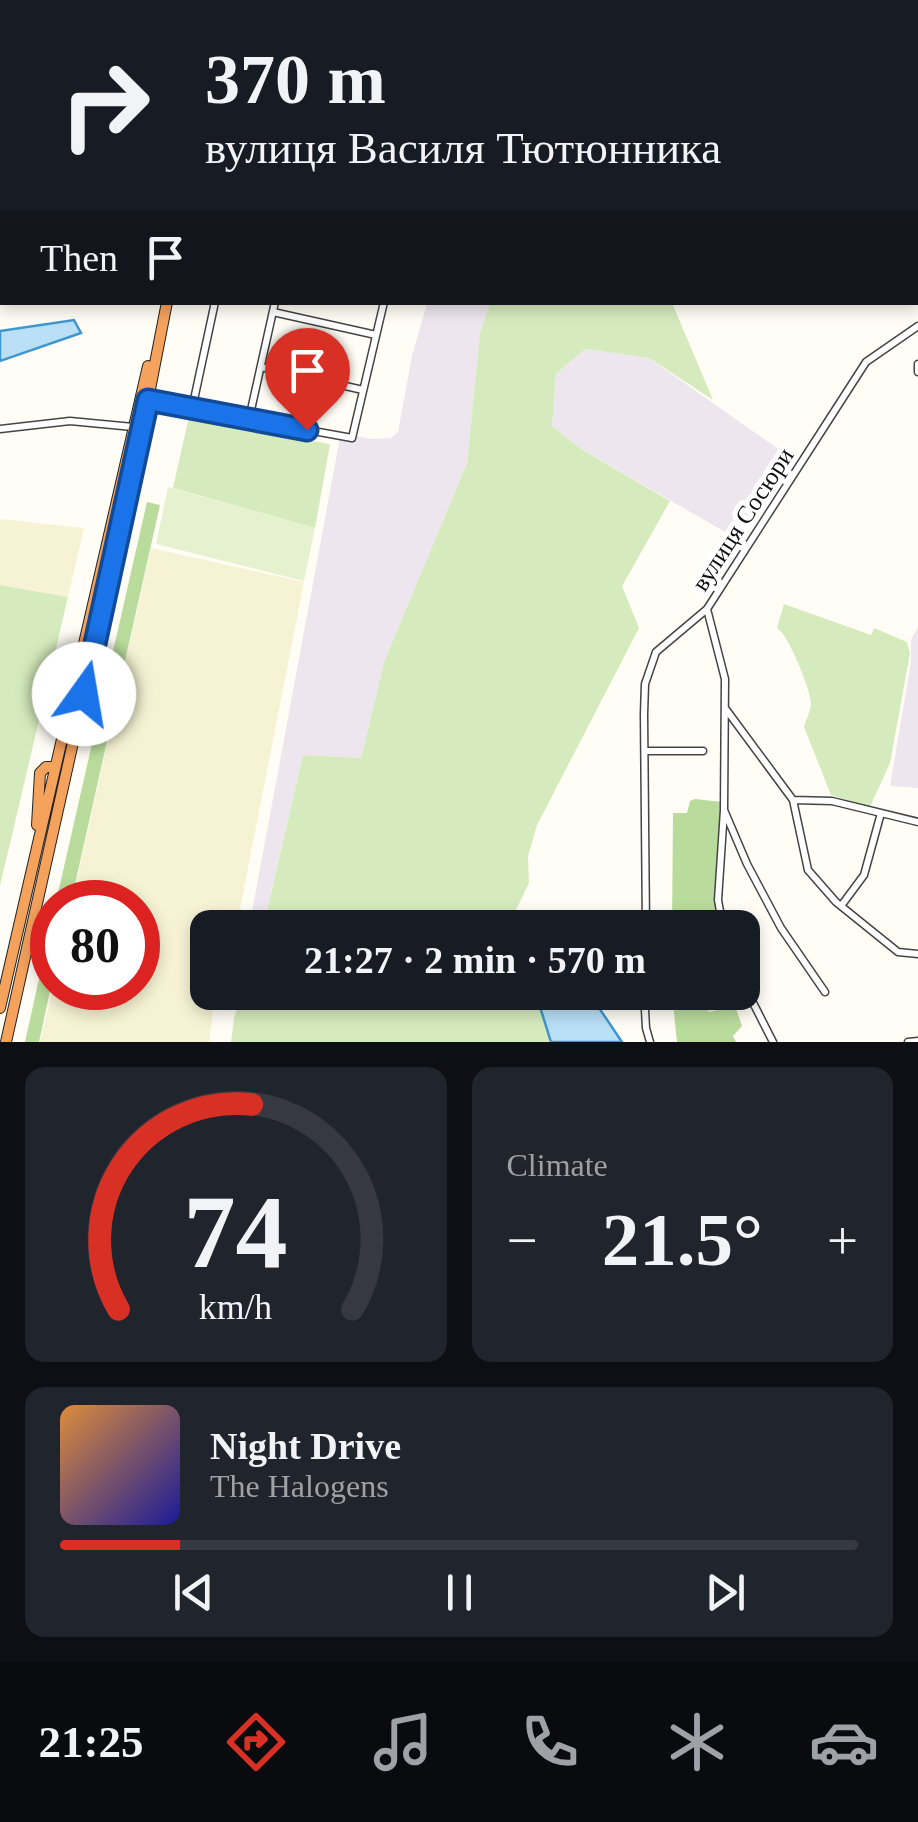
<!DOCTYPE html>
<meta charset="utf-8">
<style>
body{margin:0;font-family:Georgia,serif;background:#20242c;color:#f1f3f6;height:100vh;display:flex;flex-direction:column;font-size:38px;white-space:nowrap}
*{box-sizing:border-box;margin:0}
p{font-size:32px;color:#9ea1a6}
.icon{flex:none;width:55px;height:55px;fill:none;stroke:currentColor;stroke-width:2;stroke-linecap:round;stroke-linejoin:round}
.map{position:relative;height:1042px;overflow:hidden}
.details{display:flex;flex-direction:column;gap:25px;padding:25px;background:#0d0f14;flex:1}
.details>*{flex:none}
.top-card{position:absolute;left:0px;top:0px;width:920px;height:305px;box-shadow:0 5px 15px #0003;background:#171b24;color:#f1f3f6;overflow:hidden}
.speed{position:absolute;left:30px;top:880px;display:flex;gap:20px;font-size:50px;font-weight:700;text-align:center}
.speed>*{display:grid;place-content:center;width:130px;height:130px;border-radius:50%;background:#171b24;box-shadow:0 5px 15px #0003;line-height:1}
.speed .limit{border:15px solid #d22;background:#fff;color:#111}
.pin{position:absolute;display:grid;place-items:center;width:85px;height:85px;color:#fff;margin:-102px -42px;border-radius:50% 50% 50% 0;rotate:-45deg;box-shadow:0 0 10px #0007}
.pin .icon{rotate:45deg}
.me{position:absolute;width:110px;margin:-55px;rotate:13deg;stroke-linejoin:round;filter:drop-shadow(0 0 8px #0008)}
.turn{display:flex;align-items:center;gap:35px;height:210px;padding:0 40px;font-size:45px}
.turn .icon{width:130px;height:130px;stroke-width:2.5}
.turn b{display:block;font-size:70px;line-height:85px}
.then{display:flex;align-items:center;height:95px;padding:0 40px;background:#0003;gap:20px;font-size:38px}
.big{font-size:75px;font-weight:700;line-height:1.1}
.details .widget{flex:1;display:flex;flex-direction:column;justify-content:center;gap:15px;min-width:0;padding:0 35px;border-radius:20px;background:#20242c}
.details .dial{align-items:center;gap:0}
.dial svg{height:260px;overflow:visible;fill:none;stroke:#363941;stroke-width:7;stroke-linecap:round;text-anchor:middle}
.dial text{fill:#f1f3f6;stroke:none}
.song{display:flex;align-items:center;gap:30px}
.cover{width:120px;height:120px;border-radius:15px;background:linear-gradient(135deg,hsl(30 70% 55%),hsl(240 70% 35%))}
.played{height:10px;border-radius:5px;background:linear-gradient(90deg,#d93025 15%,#363941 15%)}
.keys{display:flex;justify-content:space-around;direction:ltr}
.heat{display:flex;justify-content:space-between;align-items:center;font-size:55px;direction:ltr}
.details .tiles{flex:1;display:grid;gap:25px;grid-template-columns:1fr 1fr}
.widget:last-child{grid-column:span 2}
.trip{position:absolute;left:190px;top:910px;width:570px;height:100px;border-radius:20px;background:#171b24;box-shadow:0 5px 15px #0003;font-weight:700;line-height:100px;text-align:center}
.tabs{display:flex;height:160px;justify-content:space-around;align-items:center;background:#090b0e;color:#9ea1a6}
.tabs .icon{width:70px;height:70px}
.tabs .on{color:#d93025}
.tabs b{font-size:45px;color:#f1f3f6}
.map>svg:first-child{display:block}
</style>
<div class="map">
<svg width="918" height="1042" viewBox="0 0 918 1042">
<rect width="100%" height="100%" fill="#fffdf5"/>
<path fill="#eee6ef" d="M427,303H490L480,333L467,463L384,662L361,758L303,755L263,927L249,928L341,432L370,439L391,438L398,432L412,356Z
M585,349L649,358L794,460L739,540L581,449L552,426L556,374Z
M918,627V788L890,786L911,662V640Z"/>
<path fill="#f6f3d4" d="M0,519L84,528L68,597L0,585Z
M151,548L304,582L238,919L228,927L208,928V992L215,993L209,1042H40L53,988H138V902H72Z"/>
<path fill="#d5ebbd" d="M490,303H672L713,400L649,358L585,349L556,374L552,426L581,449L670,501L622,586L639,628L537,825L528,856L529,883L514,914L517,927L263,928L303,755L361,758L384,662L467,463L480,333Z
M190,412L206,415V422L330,444L315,528L173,488Z
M0,585L68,597L0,886Z
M784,604L871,635L874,628L907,642L910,653L890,763L870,807L831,795L804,727C806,720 811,710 811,703C810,688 788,634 777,628Z
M243,992L522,993V1008L541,997V1010L551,1042H231L234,1018Z"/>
<path fill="#b9dc9c" d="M147,502L160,505L71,902H56Z
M695,799L722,802L715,912L719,927L672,928L673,813H687L690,801Z
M52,920V982L39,1042H25Z
M672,993H734L723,1002L713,1005L708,1012L735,1006L742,1026L733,1036L736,1042H677Z"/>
<path fill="#e6f2cf" d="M168,487L315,528L304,581L156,544Z"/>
<path fill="#b9e0f7" stroke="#3f96cf" stroke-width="2.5" d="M74,320L81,333L0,361V331Z
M522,993H589L622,1042H551L541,1010V998L521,1008Z"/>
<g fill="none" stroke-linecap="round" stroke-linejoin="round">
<g stroke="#444" stroke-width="9">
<path id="minor" d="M132,0L142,2
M47,2L48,0
M199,2L200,0
M290,2L291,0
M414,2L415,0
M476,2L477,0
M2,106V104
M273,312L376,335
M918,364V372
M261,367L363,390
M148,401L352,438L384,302
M192,409L215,302
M249,419L275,302
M0,429L70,421L133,427
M707,609L725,679L724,810L747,864L781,928L825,992
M725,708L793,800L808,870L836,902L898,952L918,954
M645,751H703
M793,800L832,801L918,822
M841,906L864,875L881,813
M646,928L644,714L645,684L656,652L707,609L866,362L918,326
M723,928L718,900L724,810
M742,981L773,1042
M644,992L646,1028L650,1042
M908,1042L918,1041"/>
</g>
<g stroke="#222" stroke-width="11">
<path id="major" d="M885,0L907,2"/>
</g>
<g stroke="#222" stroke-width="12">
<path id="highway" d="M247,2L248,0
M37,825L40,773L46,767H55
M0,1008L148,366
M6,1042L136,461L167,302"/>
</g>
<use href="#minor" stroke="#fff" stroke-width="6"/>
<use href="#major" stroke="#f9d66b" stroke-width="9"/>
<use href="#highway" stroke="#f5a25d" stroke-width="10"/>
</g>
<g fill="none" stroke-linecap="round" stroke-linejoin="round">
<g stroke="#114b97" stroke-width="25">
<path id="route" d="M84,694L148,400L307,430"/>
</g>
<use href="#route" stroke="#1a73e8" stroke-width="18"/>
</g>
<g text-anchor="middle" stroke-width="10" stroke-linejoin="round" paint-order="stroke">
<g font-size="25" fill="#111" stroke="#fff">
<text transform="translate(742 519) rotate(-57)" y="9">вулиця Сосюри</text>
</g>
</g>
</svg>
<div class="speed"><div class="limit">80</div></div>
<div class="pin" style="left:307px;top:430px;background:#d93025"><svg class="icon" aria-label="arrive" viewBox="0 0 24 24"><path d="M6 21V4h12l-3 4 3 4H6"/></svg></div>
<svg class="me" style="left:84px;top:694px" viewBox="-20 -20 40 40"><circle r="19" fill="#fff"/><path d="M0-13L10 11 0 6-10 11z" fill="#1a73e8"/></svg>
<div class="trip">21:27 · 2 min · 570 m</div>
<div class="top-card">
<div class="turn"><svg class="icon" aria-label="right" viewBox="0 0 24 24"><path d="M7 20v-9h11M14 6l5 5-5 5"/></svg><div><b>370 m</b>вулиця Василя Тютюнника</div></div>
<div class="then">Then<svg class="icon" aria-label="arrive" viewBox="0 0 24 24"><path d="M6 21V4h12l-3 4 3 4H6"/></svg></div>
</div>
</div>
<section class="details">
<div class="tiles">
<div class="widget dial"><svg viewBox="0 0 100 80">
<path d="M14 69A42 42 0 1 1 86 69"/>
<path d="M14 69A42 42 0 0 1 55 6" stroke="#d93025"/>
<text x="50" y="56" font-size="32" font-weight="700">74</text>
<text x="50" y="72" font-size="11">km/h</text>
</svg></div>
<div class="widget"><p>Climate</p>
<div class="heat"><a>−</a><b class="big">21.5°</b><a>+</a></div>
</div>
<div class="widget">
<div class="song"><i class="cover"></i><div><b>Night Drive</b><p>The Halogens</p></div></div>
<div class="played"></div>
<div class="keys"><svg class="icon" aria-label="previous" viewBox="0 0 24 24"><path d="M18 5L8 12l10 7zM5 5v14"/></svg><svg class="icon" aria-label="pause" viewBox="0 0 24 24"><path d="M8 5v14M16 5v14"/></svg><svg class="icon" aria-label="next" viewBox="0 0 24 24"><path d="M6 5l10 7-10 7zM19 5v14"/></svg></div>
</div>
</div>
</section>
<nav class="tabs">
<b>21:25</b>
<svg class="icon on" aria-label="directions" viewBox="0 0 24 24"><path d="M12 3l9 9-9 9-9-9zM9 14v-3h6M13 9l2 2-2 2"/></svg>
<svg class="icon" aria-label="music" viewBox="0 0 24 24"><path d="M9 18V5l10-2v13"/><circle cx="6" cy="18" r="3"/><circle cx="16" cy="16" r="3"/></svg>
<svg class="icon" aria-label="phone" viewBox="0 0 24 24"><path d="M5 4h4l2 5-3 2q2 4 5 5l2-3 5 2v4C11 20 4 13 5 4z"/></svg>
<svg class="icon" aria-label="climate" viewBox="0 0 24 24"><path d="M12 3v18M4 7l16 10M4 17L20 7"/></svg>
<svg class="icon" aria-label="car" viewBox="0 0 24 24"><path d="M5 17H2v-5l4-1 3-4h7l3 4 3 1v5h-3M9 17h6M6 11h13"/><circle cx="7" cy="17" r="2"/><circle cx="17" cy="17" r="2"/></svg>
</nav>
